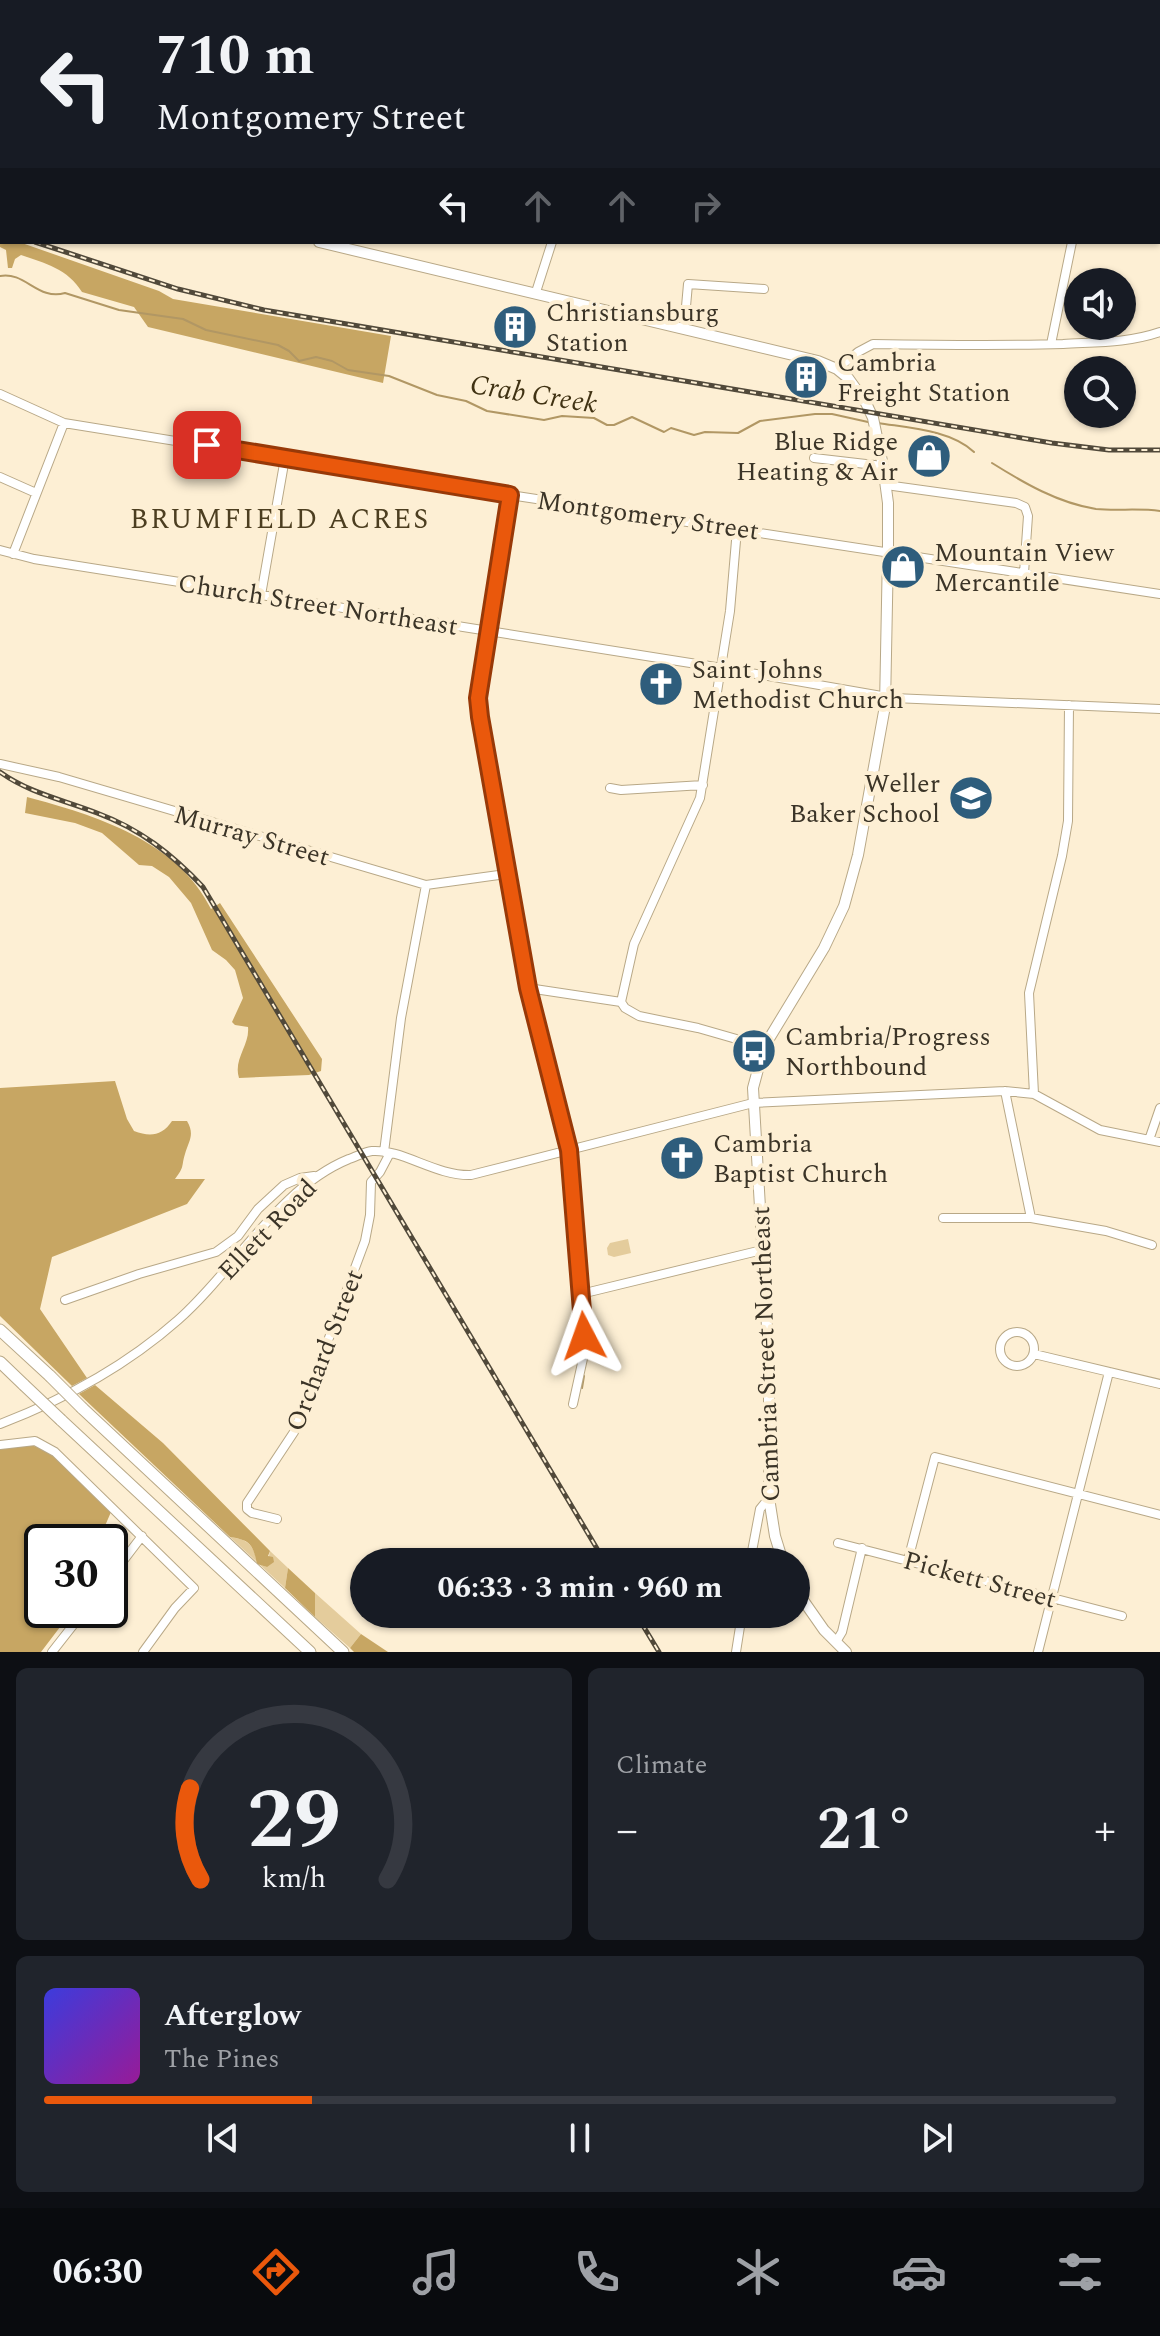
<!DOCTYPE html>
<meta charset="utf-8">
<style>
body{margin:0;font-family:Spectral,serif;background:#20242c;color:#f1f3f6;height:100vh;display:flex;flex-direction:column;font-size:30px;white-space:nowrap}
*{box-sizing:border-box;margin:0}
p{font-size:26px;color:#9ea1a6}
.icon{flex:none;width:44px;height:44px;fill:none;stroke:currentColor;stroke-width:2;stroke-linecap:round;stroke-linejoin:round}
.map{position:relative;height:1652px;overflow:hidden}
.side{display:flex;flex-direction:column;gap:16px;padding:16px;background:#0d0f14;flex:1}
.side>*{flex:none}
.banner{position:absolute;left:0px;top:0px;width:1160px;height:244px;box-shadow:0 2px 6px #0004;background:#171b24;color:#f1f3f6;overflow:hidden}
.buttons{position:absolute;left:1064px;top:268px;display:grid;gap:16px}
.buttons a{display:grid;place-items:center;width:72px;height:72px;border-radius:50%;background:#171b24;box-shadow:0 2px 6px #0004;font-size:40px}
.speed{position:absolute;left:24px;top:1524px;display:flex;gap:16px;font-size:40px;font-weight:700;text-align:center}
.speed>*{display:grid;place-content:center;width:104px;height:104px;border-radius:50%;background:#171b24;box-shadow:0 2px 6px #0004;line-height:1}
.speed .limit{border:4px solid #111;border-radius:12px;background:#fff;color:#111}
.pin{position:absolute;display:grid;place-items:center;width:68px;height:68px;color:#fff;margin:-34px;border-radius:16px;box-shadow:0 4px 12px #0006}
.me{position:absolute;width:88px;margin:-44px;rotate:356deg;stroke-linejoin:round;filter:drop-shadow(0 0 6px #0008)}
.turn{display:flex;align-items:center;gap:28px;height:168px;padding:0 24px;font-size:36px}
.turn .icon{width:104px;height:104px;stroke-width:2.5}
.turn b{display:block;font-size:56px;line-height:68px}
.lanes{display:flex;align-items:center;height:76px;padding:0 24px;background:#0003;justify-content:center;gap:40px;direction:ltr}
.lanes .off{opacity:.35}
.big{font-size:60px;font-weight:700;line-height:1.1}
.side .card{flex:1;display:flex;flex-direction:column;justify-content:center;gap:12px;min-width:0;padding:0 28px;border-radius:12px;background:#20242c}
.side .dial{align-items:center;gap:0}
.dial svg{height:208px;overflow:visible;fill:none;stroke:#363941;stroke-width:7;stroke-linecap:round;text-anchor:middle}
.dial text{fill:#f1f3f6;stroke:none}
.song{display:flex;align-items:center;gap:24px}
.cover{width:96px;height:96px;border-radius:12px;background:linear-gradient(135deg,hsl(240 70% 55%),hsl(300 70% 35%))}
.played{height:8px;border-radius:4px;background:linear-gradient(90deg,#ea580c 25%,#363941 25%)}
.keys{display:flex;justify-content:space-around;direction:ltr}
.heat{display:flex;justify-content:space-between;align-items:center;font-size:44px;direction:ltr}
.side .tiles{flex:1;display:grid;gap:16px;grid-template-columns:1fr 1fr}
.card:last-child{grid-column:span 2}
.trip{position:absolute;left:350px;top:1548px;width:460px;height:80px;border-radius:40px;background:#171b24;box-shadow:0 2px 6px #0004;font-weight:700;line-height:80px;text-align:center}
.dock{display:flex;height:128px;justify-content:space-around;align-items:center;background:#090b0e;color:#9ea1a6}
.dock .icon{width:56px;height:56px}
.dock .on{color:#ea580c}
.dock b{font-size:36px;color:#f1f3f6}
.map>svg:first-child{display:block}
</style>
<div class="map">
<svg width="1160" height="1652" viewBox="0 0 1160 1652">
<rect width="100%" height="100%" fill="#fdefd4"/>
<path fill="#e4cc9c" d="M628,1239L631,1253L614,1257L608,1255L607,1248L610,1243Z
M230,1537C250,1540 253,1545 258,1564L267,1567L270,1551L288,1568L285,1588Z
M315,1593L361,1634L350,1648L315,1617Z"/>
<path fill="#c7a663" d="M0,235L2,242H19L159,291L173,299L391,336L383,383L148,327L134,307L82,292C68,269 45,263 21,255L15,259L12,268H8L6,250L0,247Z
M27,797C95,815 178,841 211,909L220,903L322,1059L321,1071L309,1075L239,1078C233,1059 250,1045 248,1027L235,1025L232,1022L243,998L235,970L226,960L212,950L191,903L169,877L152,866L139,865L102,833L75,823L25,813Z
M115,1081L127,1119L134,1131C150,1137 162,1136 172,1121H187C195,1135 189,1140 185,1154C181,1167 185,1166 175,1179H205L187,1204L52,1257L40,1309L87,1378L72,1386L0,1316V1088Z
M95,1385L163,1443L270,1551L268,1556L273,1557L274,1562L267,1567L257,1564C253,1544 250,1540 230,1537L79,1394Z
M28,1445C56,1447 90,1492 111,1512L98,1542H42V1610H73L41,1652H0V1449Z
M288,1568L315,1593V1617L285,1588Z
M361,1634L388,1652H354L350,1648Z"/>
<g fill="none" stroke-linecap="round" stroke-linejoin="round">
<path stroke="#b19764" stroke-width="2" d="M0,276C25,271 38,301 65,293L119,310L183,319L206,330L278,345L289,351L299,361L316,357L332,361L348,370L389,376L437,395L466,401L487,411L544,420L562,416L594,418L607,425H614L632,417L664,432L671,428L694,435L705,432L738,433L760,421L815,414H832L868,422
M878,423C909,428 951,430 974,452
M992,463C1024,483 1058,503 1096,509C1117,511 1139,508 1160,511
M587,1304L588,1352
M582,1388L584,1376"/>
<g stroke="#b8a887" stroke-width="10">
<path id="minor" d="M106,0L111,2
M710,0L717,2
M1071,0L1080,2
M28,2V0
M180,2V0
M635,2L636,0
M1158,18H1160
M0,21L2,22
M1158,112L1160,113
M536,292L552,242
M684,329L688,284L764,289
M1051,344L1072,242
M837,369L858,352L873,344C936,345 1000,346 1063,344C1096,342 1128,343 1160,332
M0,394L64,423L510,495L1160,594
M814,458L883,466
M0,477L36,493
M886,485L1016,503L1025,507L1028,516L1024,573
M510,495L478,698L480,717L528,988L569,1150L584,1336V1354L573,1404
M0,550L34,559L722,668L893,698L1160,709
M13,554L64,423
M261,595L285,458
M0,764L59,777L426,885L506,874
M610,788L621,790L703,785
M528,988L621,1002L625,1008L639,1016L698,1028L764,1047
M621,1002L634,944L700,798L730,611L737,529
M1005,1091L1031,1218
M1034,1094L1029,993L1062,856L1068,821L1069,705
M1149,1140L1160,1108
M384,1152L401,1018L426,885
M943,1218H1031L1106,1231L1152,1245
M581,1294L762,1250
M65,1300L139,1274L216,1252L238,1236L258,1209L284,1185L300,1178L314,1176
M1000 1349a17 17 0 1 1 34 0a17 17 0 1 1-34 0Z
M1034,1354L1160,1384
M0,1424C63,1400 127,1365 178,1320C235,1270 278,1188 349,1159C356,1157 364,1152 372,1151C403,1149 435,1176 471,1175L753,1103L1005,1091L1034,1094L1100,1130L1160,1142
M0,1445L35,1441L55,1452L194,1588L175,1608L143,1652
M277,1519L252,1513L247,1509V1503L294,1432L365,1241L370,1215L371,1182L380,1172L390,1153
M838,1543L1122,1616
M908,1560L935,1457L1160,1515
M750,1562L760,1509L769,1498
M110,1578L142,1536
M836,1642L842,1632L862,1548
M52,1652L85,1610
M736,1652L742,1614
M1038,1652L1109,1372"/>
</g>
<g stroke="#b8a887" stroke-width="12">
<path id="major" d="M0,121H2
M319,242L818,361L837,369L848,378L866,403L873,418L883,466L888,503V551L885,706L858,855L844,906L824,948L764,1047L753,1088L769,1361V1498L775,1536L783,1562
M796,1590L824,1630L846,1652"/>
</g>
<g stroke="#b8a887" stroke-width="13">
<path id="highway" d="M0,1330L50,1376
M0,1362L24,1385
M82,1408L343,1652
M61,1420L310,1652"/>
</g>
<use href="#minor" stroke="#fff" stroke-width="8"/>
<use href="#major" stroke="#fff" stroke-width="10"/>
<use href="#highway" stroke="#fff" stroke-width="11"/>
<g stroke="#51493a" stroke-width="5">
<path id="rail" d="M0,229L2,230
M35,242L178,289L264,310L1052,443L1109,450H1160
M0,772C29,793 64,800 97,813C140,829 172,854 203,887L605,1562
M636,1614L659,1652"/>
</g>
<use href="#rail" stroke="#fdefd4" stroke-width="2" stroke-dasharray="6" stroke-linecap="butt"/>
<g stroke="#b8a887" stroke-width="13" stroke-linecap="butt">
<path id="highway-bridge" d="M50,1376L82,1408
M24,1385L61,1420"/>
</g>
<use href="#highway-bridge" stroke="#fff" stroke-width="11"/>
</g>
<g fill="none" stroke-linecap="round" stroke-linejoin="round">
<g stroke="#983908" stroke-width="20">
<path id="route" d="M207,445L510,495L478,698L480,717L528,988L569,1150L584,1336"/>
</g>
<use href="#route" stroke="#ea580c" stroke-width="14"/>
</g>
<defs>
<g id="building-disc" transform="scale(2.3)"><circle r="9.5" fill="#2e5d7c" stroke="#fdefd4"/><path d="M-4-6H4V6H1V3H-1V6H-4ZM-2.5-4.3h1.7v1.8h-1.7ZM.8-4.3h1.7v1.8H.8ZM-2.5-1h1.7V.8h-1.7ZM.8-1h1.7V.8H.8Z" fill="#fff"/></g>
<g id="shop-disc" transform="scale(2.3)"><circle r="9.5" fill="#2e5d7c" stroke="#fdefd4"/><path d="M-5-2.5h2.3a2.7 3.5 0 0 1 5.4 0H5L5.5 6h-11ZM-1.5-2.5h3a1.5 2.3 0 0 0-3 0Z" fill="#fff"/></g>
<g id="church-disc" transform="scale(2.3)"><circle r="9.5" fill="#2e5d7c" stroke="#fdefd4"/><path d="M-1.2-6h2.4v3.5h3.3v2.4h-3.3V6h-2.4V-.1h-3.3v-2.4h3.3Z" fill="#fff"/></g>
<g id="school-disc" transform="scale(2.3)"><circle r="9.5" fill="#2e5d7c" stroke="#fdefd4"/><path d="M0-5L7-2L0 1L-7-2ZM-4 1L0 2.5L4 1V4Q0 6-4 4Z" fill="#fff"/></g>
<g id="bus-disc" transform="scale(2.3)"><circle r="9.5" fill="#2e5d7c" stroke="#fdefd4"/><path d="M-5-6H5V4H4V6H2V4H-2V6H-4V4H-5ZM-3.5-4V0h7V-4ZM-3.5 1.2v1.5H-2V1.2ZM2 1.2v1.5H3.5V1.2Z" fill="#fff"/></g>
</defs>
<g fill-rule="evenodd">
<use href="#building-disc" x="515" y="327"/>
<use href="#building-disc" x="806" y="377"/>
<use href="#shop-disc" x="929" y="456"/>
<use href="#shop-disc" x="903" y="567"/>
<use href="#church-disc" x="661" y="684"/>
<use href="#school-disc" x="971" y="798"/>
<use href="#bus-disc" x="754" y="1051"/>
<use href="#church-disc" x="682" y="1158"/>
</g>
<g text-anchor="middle" stroke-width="8" stroke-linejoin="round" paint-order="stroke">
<g font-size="26" fill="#3b3427" stroke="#fdefd4" text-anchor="start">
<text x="546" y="321">Christiansburg<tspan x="546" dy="30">Station</tspan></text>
<text x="837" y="371">Cambria<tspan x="837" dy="30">Freight Station</tspan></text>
<text x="898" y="450" text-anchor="end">Blue Ridge<tspan x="898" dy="30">Heating &amp; Air</tspan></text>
<text x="934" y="561">Mountain View<tspan x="934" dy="30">Mercantile</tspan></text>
<text x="692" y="678">Saint Johns<tspan x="692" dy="30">Methodist Church</tspan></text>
<text x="940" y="792" text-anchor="end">Weller<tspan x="940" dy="30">Baker School</tspan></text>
<text x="785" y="1045">Cambria/Progress<tspan x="785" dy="30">Northbound</tspan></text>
<text x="713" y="1152">Cambria<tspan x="713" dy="30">Baptist Church</tspan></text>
</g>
<g font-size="26" fill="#3b3427" stroke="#fdefd4">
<text transform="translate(648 515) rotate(8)" y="9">Montgomery Street</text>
<text transform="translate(318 604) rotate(9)" y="9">Church Street Northeast</text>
<text transform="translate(252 835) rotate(16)" y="9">Murray Street</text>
<text transform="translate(267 1229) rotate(-46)" y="9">Ellett Road</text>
<text transform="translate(324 1350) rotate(-69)" y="9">Orchard Street</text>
<text transform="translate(765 1354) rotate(-92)" y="9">Cambria Street Northeast</text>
<text transform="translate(980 1579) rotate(15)" y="9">Pickett Street</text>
</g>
<g font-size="28" font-style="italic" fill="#403213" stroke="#fdefd4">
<text transform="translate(534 393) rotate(9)" y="10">Crab Creek</text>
</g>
<g font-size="28" letter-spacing="2" fill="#4c3e20" stroke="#fdefd4">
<text x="280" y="528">BRUMFIELD ACRES</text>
</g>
</g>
</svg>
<div class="buttons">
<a><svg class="icon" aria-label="sound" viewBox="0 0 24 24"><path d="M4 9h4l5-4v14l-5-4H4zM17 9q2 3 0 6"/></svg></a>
<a><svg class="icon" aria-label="search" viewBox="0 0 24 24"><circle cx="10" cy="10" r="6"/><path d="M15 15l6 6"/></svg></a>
</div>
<div class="speed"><div class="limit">30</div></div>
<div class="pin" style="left:207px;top:445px;background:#d93025"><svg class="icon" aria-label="arrive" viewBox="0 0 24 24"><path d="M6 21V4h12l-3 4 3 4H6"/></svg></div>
<svg class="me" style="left:584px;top:1336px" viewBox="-20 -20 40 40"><path d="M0-17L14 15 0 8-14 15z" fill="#ea580c" stroke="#fff" stroke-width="4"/></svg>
<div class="trip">06:33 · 3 min · 960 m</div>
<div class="banner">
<div class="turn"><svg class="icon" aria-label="left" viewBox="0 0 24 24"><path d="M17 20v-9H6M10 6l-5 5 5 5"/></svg><div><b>710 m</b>Montgomery Street</div></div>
<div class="lanes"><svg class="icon" aria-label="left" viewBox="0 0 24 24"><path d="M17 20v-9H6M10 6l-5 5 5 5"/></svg><svg class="icon off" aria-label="ahead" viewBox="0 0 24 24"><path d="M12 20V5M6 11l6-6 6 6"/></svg><svg class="icon off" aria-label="ahead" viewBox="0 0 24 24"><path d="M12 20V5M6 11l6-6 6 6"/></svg><svg class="icon off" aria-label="right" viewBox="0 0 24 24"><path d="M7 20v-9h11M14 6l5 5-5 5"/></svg></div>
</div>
</div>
<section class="side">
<div class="tiles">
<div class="card dial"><svg viewBox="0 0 100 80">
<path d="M14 69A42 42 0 1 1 86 69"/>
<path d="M14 69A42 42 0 0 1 10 34" stroke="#ea580c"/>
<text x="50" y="56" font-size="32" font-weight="700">29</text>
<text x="50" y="72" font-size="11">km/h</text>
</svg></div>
<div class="card"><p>Climate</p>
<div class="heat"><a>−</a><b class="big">21°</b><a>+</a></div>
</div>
<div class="card">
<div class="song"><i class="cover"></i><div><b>Afterglow</b><p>The Pines</p></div></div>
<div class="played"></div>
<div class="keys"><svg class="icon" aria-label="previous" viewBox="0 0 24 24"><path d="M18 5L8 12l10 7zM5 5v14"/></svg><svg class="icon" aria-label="pause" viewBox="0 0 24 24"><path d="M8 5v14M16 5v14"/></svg><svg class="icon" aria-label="next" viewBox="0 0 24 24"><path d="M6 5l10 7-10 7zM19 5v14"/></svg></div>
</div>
</div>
</section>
<nav class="dock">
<b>06:30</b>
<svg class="icon on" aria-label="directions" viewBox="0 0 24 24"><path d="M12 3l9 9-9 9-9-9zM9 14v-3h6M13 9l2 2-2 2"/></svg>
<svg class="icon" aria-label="music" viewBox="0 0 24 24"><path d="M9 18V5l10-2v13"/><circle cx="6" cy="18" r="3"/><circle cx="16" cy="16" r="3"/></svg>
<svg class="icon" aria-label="phone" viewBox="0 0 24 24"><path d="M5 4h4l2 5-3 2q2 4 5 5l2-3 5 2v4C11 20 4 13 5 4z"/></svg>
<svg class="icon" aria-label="climate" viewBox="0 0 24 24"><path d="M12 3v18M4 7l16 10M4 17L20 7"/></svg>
<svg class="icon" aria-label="car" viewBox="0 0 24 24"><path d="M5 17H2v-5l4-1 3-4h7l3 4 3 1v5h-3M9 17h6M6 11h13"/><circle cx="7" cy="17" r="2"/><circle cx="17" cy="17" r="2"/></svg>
<svg class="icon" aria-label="filters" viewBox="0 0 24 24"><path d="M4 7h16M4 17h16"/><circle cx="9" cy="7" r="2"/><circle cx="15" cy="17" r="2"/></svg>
</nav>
